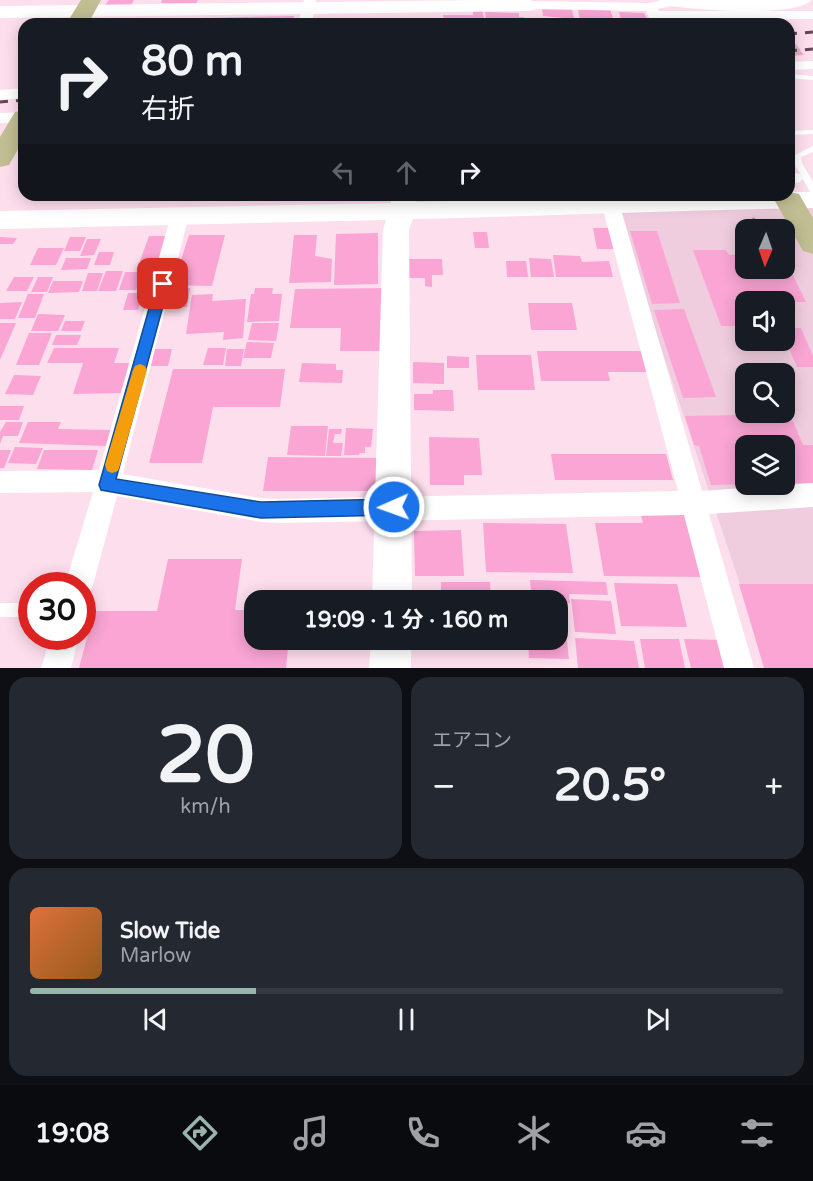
<!DOCTYPE html>
<html lang="ja">
<meta charset="utf-8">
<style>
body{margin:0;font-family:"Varela Round","Noto Sans JP",sans-serif;background:#242831;color:#f1f3f6;height:100vh;display:flex;flex-direction:column;font-size:22px;white-space:nowrap}
*{box-sizing:border-box;margin:0}
p{font-size:20px;color:#9ea1a6}
.icon{flex:none;width:33px;height:33px;fill:none;stroke:currentColor;stroke-width:2;stroke-linecap:round;stroke-linejoin:round}
.map{position:relative;height:668px;overflow:hidden}
.drawer{display:flex;flex-direction:column;gap:9px;padding:9px;background:#0d0f14;flex:1}
.drawer>*{flex:none}
.guide{position:absolute;left:18px;top:18px;width:777px;height:183px;border-radius:18px;box-shadow:0 3px 15px #0003;background:#171b24;color:#f1f3f6;overflow:hidden}
.needle{width:39px;rotate:182deg}
.tools{position:absolute;left:735px;top:219px;display:grid;gap:12px}
.tools a{display:grid;place-items:center;width:60px;height:60px;border-radius:12px;background:#171b24;box-shadow:0 3px 15px #0003;font-size:30px}
.speed{position:absolute;left:18px;top:572px;display:flex;gap:12px;font-size:30px;font-weight:700;text-align:center}
.speed>*{display:grid;place-content:center;width:78px;height:78px;border-radius:50%;background:#171b24;box-shadow:0 3px 15px #0003;line-height:1}
.speed .limit{border:9px solid #d22;background:#fff;color:#111}
.pin{position:absolute;display:grid;place-items:center;width:51px;height:51px;color:#fff;margin:-26px;border-radius:12px;box-shadow:0 3px 9px #0006}
.me{position:absolute;width:66px;margin:-33px;rotate:268deg;stroke-linejoin:round;filter:drop-shadow(0 0 4px #0008)}
.turn{display:flex;align-items:center;gap:21px;height:126px;padding:0 24px;font-size:27px}
.turn .icon{width:78px;height:78px;stroke-width:2.5}
.turn b{display:block;font-size:42px;line-height:51px}
.lanes{display:flex;align-items:center;height:57px;padding:0 24px;background:#0003;justify-content:center;gap:30px;direction:ltr}
.lanes .off{opacity:.35}
.big{font-size:45px;font-weight:700;line-height:1.1}
.drawer .card{flex:1;display:flex;flex-direction:column;justify-content:center;gap:9px;min-width:0;padding:0 21px;border-radius:18px;background:#242831}
.drawer .dial{align-items:center;gap:0}
.dial b{font-size:78px;line-height:1}
.song{display:flex;align-items:center;gap:18px}
.cover{width:72px;height:72px;border-radius:9px;background:linear-gradient(135deg,hsl(20 70% 55%),hsl(30 70% 35%))}
.played{height:6px;border-radius:3px;background:linear-gradient(90deg,#98b4ab 30%,#363941 30%)}
.keys{display:flex;justify-content:space-around;direction:ltr}
.heat{display:flex;justify-content:space-between;align-items:center;font-size:33px;direction:ltr}
.drawer .tiles{flex:1;display:grid;gap:9px;grid-template-columns:1fr 1fr}
.card:last-child{grid-column:span 2}
.trip{position:absolute;left:244px;top:590px;width:324px;height:60px;border-radius:18px;background:#171b24;box-shadow:0 3px 15px #0003;font-weight:700;line-height:60px;text-align:center}
.menu{display:flex;height:96px;justify-content:space-around;align-items:center;background:#090b0e;color:#9ea1a6}
.menu .icon{width:42px;height:42px}
.menu .selected{color:#98b4ab}
.menu b{font-size:27px;color:#f1f3f6}
.map>svg:first-child{display:block}
</style>
<div class="map">
<svg width="813" height="668" viewBox="0 0 813 668">
<rect width="100%" height="100%" fill="#fddeed"/>
<path fill="#efcdde" fill-rule="evenodd" d="M789,192H813V668H768L610,195H789ZM746,230H784V268H746ZM746,302H784V340H746ZM746,374H784V412H746ZM746,446H784V484H746Z"/>
<path fill="#f6b99d" d="M149,195H300L299,197L148,200Z"/>
<path fill="#faa5d4" d="M109,0H134L131,5H105Z
M162,0H198L196,3H161Z
M542,8L572,9L574,19L543,16Z
M578,8L610,9L614,22L580,23Z
M473,9H482L485,24H444L443,15H473Z
M485,12L519,13V17H524L525,23L487,24Z
M619,12L644,13L647,20H621Z
M294,16L293,24H199L201,18Z
M193,18L191,24H101L104,19Z
M385,20V24H357L358,21Z
M789,38L804,55L789,56Z
M593,228H612L617,249H597Z
M630,231H657L680,303L652,304Z
M473,232H487L489,248H475Z
M378,233V284L334,285L336,234Z
M189,235H225L212,286L173,285Z
M294,235H317L315,256L332,259L331,282L289,283Z
M149,236H173L164,262L140,261Z
M0,237L17,238L13,244H0Z
M70,237H86L80,251H64Z
M87,239H101L94,255L80,256Z
M38,248H64L56,265H30Z
M693,250H726L729,255H746V268L791,271L806,302H787L793,315H784V302H746V326H721Z
M99,252H114L110,265H94Z
M553,255L580,256L582,262L609,261L613,277H556Z
M66,258H91L87,269L61,270Z
M529,258L551,259L554,277H531Z
M407,259H442L443,275H432V287L425,286V278H408Z
M506,261H526L528,277H507Z
M146,270H162L156,290H140Z
M106,271H123L116,291H98Z
M125,272H142L136,290H119Z
M88,273H103L97,291H82Z
M14,277H34L27,291H6Z
M38,277H53L47,292H31Z
M53,281H83L79,292L48,293Z
M190,288L187,307L169,308L172,290Z
M255,288H273L272,294H282L279,321L247,322L251,294H254Z
M386,288L385,351H340L341,328H290L295,289Z
M128,293H144L138,310H123Z
M28,294H44L35,318H18Z
M213,294L212,301L246,299L243,338L223,340L224,332L186,334L192,295Z
M22,302L15,319H0V303Z
M528,303H572L577,330H531Z
M684,309L716,397L683,398L654,310Z
M38,314L65,315L58,331H31Z
M65,321H85L81,331H61Z
M0,323H16L0,360Z
M252,323H279L276,341L248,340Z
M784,328H801L813,356V367H797L784,337Z
M29,333H52L39,365H16Z
M56,335H81L77,345H52Z
M247,342L274,343L271,358H243Z
M54,348H119L114,363H130L122,393L73,394L83,363H47Z
M208,348H226L223,365H203Z
M155,349H172L168,366H151Z
M227,349H244L241,366H225Z
M537,351H643L648,372H608L610,381H541Z
M476,355H531L535,390H478Z
M447,356L469,357V368H447Z
M413,362L444,363V384L413,383Z
M302,363L336,364V370H343L342,383L299,382Z
M173,369H285L280,407H213L202,463H149Z
M14,375L41,376L33,395L5,394Z
M433,390H453L454,411L414,410V394H433Z
M0,406H24L19,420H0Z
M790,414L803,445H813V483H784V446H746V484L711,485L699,446L694,445L685,416Z
M6,422H23L18,436H3L0,444V432Z
M28,422H61L58,429L112,430L107,446L19,443Z
M291,426H328L325,456L287,455Z
M346,428L373,429L371,447H365V453H360L359,455H344Z
M329,429H342L341,434H335L333,443H343L341,456H326Z
M429,437L479,438L482,475H464V485H430Z
M15,447L43,448L36,464L8,463Z
M0,450H11L4,468H0Z
M44,450H98L92,470L37,469Z
M551,454H666L673,480H555Z
M268,457L381,458L380,491H263Z
M640,512L685,513L701,577L604,576L595,523H643Z
M483,523L566,524L573,573L486,572Z
M461,530L464,576H415L414,531Z
M168,559H242L235,610H255V639H289L286,668H79L94,611H157Z
M530,580L606,582L608,595L569,594L570,603L532,600Z
M441,582H490L491,600H441Z
M614,583L677,584L687,627L621,626Z
M739,584H813V668H764Z
M571,599L611,601L616,634L575,632Z
M558,623H565L569,659L529,658L528,639H558Z
M575,638L634,641L639,668H578Z
M640,639H679L685,668H645Z
M684,639L722,640L729,668H691Z"/>
<g fill="none" stroke-linecap="round" stroke-linejoin="round">
<path stroke="#d7b9c8" stroke-width="15" stroke-dasharray="15 8" stroke-linecap="butt" d="M760,15L768,24
M789,48L795,55"/>
<path stroke="#b091a1" stroke-width="4" stroke-dasharray="3 4.5" stroke-linecap="butt" d="M752,219L773,230"/>
<path fill="#fff" fill-rule="evenodd" d="M789,74L813,76V80L789,78Z
M813,130V134L789,135V131Z
M813,146V152L801,157L802,163L813,182V193L810,192L794,163L793,156Z
M0,603H32V617H0Z"/>
<path fill="#fff" fill-rule="evenodd" d="M304,0H316L312,24H298Z
M662,0H671L673,3L671,6L658,9L659,11H813V19H654L649,18L646,11L529,9L522,5L529,1L650,3Z
M813,61V69L789,70V62Z
M24,88V98L0,100V90Z
M24,112V122L0,123V113Z
M789,172L800,174L803,178L800,182L789,184Z
M611,200L617,202L620,206L702,491L813,483V507L709,514L754,668H724L684,515L280,523L261,522L117,496L93,585L89,595L82,597V585H65L93,492L0,493V471L99,470L171,215L174,211L180,209L186,211L189,215L123,474L261,498L280,499L678,491L602,206L605,202Z
M51,636H79L71,668H41Z"/>
<path fill="#fff" fill-rule="evenodd" d="M483,0H531L538,5L536,9L529,11L0,18V6Z
M659,0H811C799,18 684,10 661,4Z
M789,192H813V208C679,210 546,216 413,219L409,230L412,600H372L383,230L386,220L0,229V211L391,203V195H417L416,202L645,195H789Z
M371,639H411V668H369Z"/>
<path fill="#c1be94" fill-rule="evenodd" d="M81,0H101L88,24H66Z
M24,110V139L9,165L0,167V137L15,112Z
M789,192L799,194L813,218V254L803,251L775,201L779,195H789Z"/>
<path stroke="#644757" stroke-width="3" stroke-dasharray="8 8" stroke-linecap="butt" d="M789,34L813,32
M789,51L813,49
M0,102L24,100"/>
</g>
<path fill="#1a73e8" stroke="#114b97" stroke-width="1.5" d="M163,279L169,284L116,479L261,502L394,499L400,502L402,507L400,513L394,515L261,518L101,490L99,485L156,284Z"/>
<path fill="#f59e0b" d="M140,364L145,366L147,370L120,465L118,471L112,473L107,471L105,465L133,370L135,366Z"/>
</svg>
<div class="tools">
<a><svg class="needle" viewBox="-14 -14 28 28"><path d="M0-13l5 13h-10z" fill="#e53935"/><path d="M0 13l5-13h-10z" fill="#9ea1a6"/></svg></a>
<a><svg class="icon" aria-label="sound" viewBox="0 0 24 24"><path d="M4 9h4l5-4v14l-5-4H4zM17 9q2 3 0 6"/></svg></a>
<a><svg class="icon" aria-label="search" viewBox="0 0 24 24"><circle cx="10" cy="10" r="6"/><path d="M15 15l6 6"/></svg></a>
<a><svg class="icon" aria-label="layers" viewBox="0 0 24 24"><path d="M12 4l9 5-9 5-9-5zM3 14l9 5 9-5"/></svg></a>
</div>
<div class="speed"><div class="limit">30</div></div>
<div class="pin" style="left:163px;top:284px;background:#d93025"><svg class="icon" aria-label="arrive" viewBox="0 0 24 24"><path d="M6 21V4h12l-3 4 3 4H6"/></svg></div>
<svg class="me" style="left:394px;top:507px" viewBox="-20 -20 40 40"><circle r="17" fill="#1a73e8" stroke="#fff" stroke-width="3"/><path d="M0-11L8 9 0 5-8 9z" fill="#fff"/></svg>
<div class="trip">19:09 · 1 分 · 160 m</div>
<div class="guide">
<div class="turn"><svg class="icon" aria-label="right" viewBox="0 0 24 24"><path d="M7 20v-9h11M14 6l5 5-5 5"/></svg><div><b>80 m</b>右折</div></div>
<div class="lanes"><svg class="icon off" aria-label="left" viewBox="0 0 24 24"><path d="M17 20v-9H6M10 6l-5 5 5 5"/></svg><svg class="icon off" aria-label="ahead" viewBox="0 0 24 24"><path d="M12 20V5M6 11l6-6 6 6"/></svg><svg class="icon" aria-label="right" viewBox="0 0 24 24"><path d="M7 20v-9h11M14 6l5 5-5 5"/></svg></div>
</div>
</div>
<section class="drawer">
<div class="tiles">
<div class="card dial"><b>20</b><p>km/h</p></div>
<div class="card"><p>エアコン</p>
<div class="heat"><a>−</a><b class="big">20.5°</b><a>+</a></div>
</div>
<div class="card">
<div class="song"><i class="cover"></i><div><b>Slow Tide</b><p>Marlow</p></div></div>
<div class="played"></div>
<div class="keys"><svg class="icon" aria-label="previous" viewBox="0 0 24 24"><path d="M18 5L8 12l10 7zM5 5v14"/></svg><svg class="icon" aria-label="pause" viewBox="0 0 24 24"><path d="M8 5v14M16 5v14"/></svg><svg class="icon" aria-label="next" viewBox="0 0 24 24"><path d="M6 5l10 7-10 7zM19 5v14"/></svg></div>
</div>
</div>
</section>
<nav class="menu">
<b>19:08</b>
<svg class="icon selected" aria-label="directions" viewBox="0 0 24 24"><path d="M12 3l9 9-9 9-9-9zM9 14v-3h6M13 9l2 2-2 2"/></svg>
<svg class="icon" aria-label="music" viewBox="0 0 24 24"><path d="M9 18V5l10-2v13"/><circle cx="6" cy="18" r="3"/><circle cx="16" cy="16" r="3"/></svg>
<svg class="icon" aria-label="phone" viewBox="0 0 24 24"><path d="M5 4h4l2 5-3 2q2 4 5 5l2-3 5 2v4C11 20 4 13 5 4z"/></svg>
<svg class="icon" aria-label="climate" viewBox="0 0 24 24"><path d="M12 3v18M4 7l16 10M4 17L20 7"/></svg>
<svg class="icon" aria-label="car" viewBox="0 0 24 24"><path d="M5 17H2v-5l4-1 3-4h7l3 4 3 1v5h-3M9 17h6M6 11h13"/><circle cx="7" cy="17" r="2"/><circle cx="17" cy="17" r="2"/></svg>
<svg class="icon" aria-label="filters" viewBox="0 0 24 24"><path d="M4 7h16M4 17h16"/><circle cx="9" cy="7" r="2"/><circle cx="15" cy="17" r="2"/></svg>
</nav>
